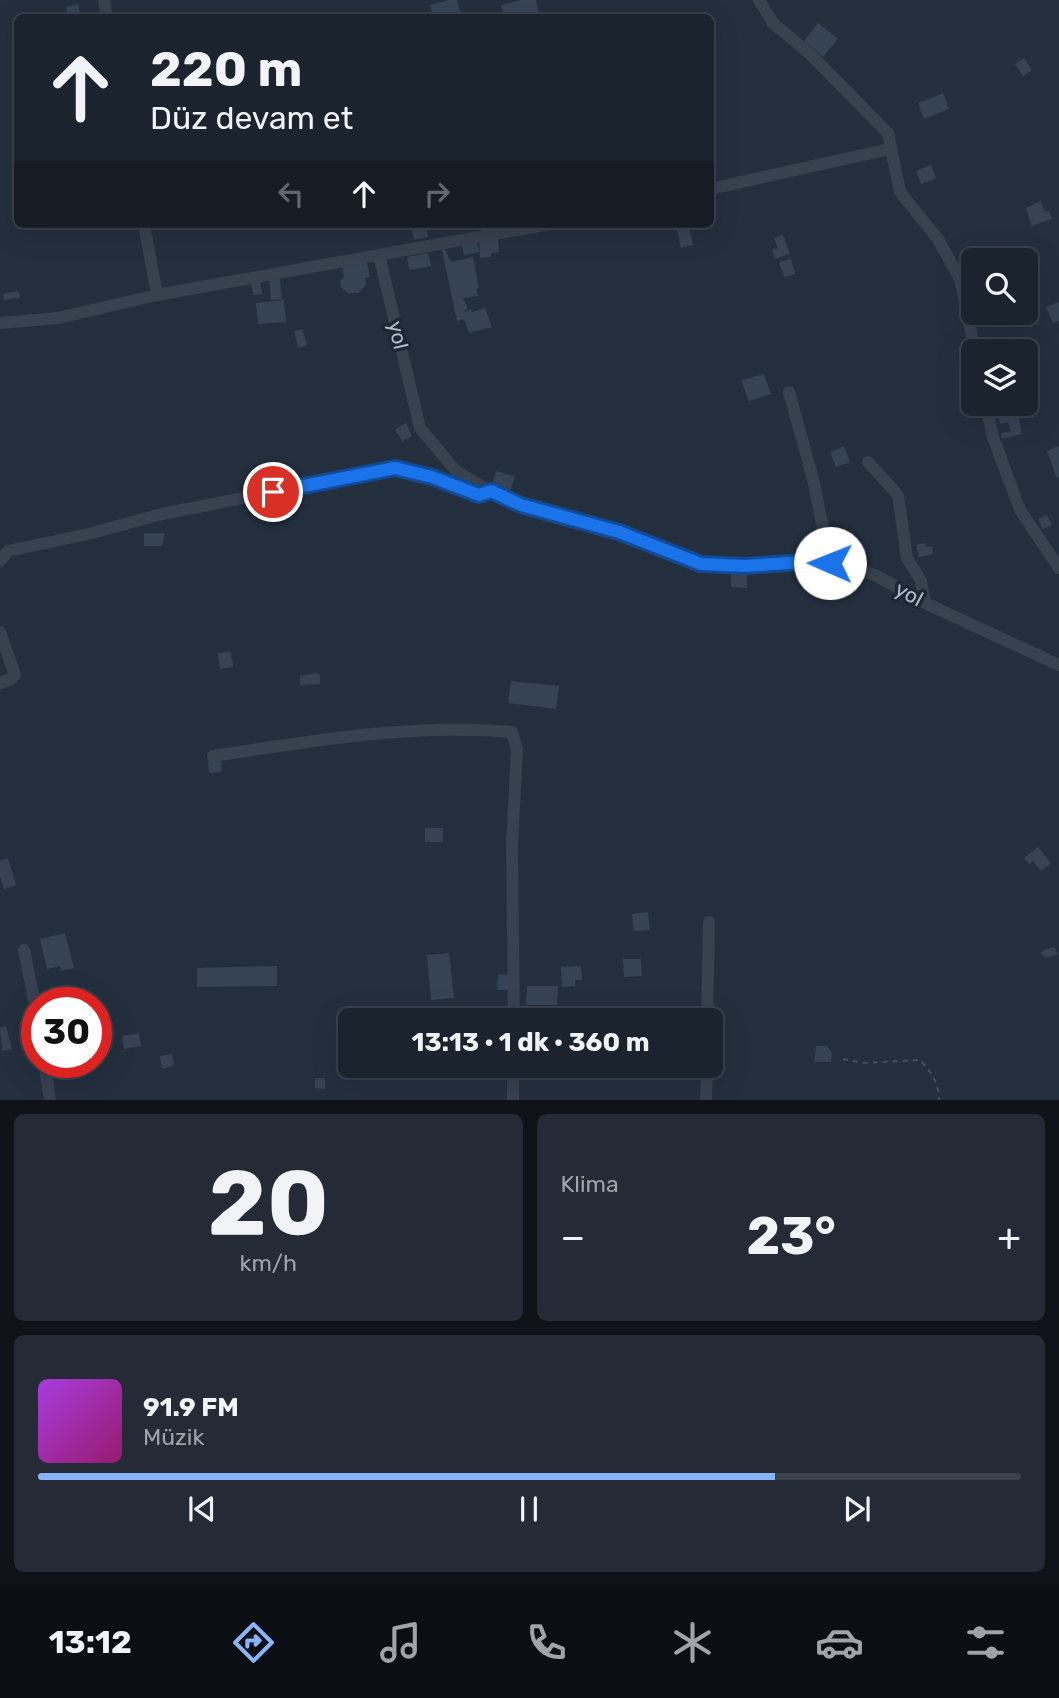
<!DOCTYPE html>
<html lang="tr">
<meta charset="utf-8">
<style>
body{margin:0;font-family:Rubik,sans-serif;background:#242b36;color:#f1f3f6;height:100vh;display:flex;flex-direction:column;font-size:26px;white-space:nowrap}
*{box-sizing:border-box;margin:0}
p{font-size:23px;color:#a0a4aa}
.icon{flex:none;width:38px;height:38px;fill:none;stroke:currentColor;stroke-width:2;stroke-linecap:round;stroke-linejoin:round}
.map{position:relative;height:1100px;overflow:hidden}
.sheet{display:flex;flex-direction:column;gap:14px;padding:14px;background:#0f1319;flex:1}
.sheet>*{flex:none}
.guide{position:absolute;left:14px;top:14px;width:700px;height:214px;border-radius:10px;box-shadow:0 7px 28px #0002,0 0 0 2px #39404a;background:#1b232e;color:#f1f3f6;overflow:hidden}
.buttons{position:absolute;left:961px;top:248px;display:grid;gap:14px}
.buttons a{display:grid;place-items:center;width:77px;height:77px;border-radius:10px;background:#1b232e;box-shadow:0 7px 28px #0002,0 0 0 2px #39404a;font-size:35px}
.speed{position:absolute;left:21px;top:987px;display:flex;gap:14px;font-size:35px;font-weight:700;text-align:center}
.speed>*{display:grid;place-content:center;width:91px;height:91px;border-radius:50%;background:#1b232e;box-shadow:0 7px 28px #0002,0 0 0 2px #39404a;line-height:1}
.speed .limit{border:10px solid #d22;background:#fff;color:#111}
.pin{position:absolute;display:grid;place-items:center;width:60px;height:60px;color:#fff;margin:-30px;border:4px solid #fff;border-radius:50%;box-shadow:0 2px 7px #0007}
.me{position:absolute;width:77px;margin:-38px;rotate:271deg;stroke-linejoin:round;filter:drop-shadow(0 0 5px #0008)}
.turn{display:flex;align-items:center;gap:24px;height:147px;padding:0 21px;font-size:32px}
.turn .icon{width:91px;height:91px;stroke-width:2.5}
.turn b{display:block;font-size:49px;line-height:60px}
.lanes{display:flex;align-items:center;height:66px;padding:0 21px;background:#0003;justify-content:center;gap:35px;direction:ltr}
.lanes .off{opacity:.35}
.big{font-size:52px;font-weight:700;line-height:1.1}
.sheet .card{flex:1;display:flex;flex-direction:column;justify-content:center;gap:10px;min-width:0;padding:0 24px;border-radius:10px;background:#242b36}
.sheet .dial{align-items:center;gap:0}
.dial b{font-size:91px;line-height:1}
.song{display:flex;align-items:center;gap:21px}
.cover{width:84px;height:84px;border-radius:10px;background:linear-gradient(135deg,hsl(280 70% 55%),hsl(320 70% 35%))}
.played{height:7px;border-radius:4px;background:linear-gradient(90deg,#8ab4f8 75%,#39404a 75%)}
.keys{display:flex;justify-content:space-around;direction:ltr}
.heat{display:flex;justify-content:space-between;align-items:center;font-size:38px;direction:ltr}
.sheet .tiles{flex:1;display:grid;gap:14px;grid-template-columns:1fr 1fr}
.card:last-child{grid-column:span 2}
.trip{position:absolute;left:338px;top:1008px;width:385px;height:70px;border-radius:10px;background:#1b232e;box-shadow:0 7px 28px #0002,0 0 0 2px #39404a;font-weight:700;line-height:70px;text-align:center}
.tab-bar{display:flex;height:112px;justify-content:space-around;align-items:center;background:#0b0e12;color:#a0a4aa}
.tab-bar .icon{width:49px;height:49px}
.tab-bar .on{color:#8ab4f8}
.tab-bar b{font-size:32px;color:#f1f3f6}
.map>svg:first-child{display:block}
</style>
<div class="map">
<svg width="1059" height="1100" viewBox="0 0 1059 1100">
<rect width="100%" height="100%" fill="#242f3e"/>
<path fill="#364354" d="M449,0H457L462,18H433L430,5Z
M521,0H536L540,18H504L501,5Z
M78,4L81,18H64L63,13L67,12L66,7Z
M818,23L838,39L823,57L804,41Z
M1024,58L1032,70L1023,76L1015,64Z
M943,93L949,109L924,119L918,103Z
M931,165L936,178L921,184L916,171Z
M1041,201L1045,212L1049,211L1052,219L1032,226L1026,208Z
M426,227L428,237L414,240L412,230Z
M689,227L693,245L681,248L677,230Z
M783,235L790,254L775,259L772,250L778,248L774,238Z
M498,239L499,252L491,253V257L480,258L479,241Z
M477,243L479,252L464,255L462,246Z
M445,249L451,262L473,257L479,288L476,289L478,296L463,298L468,309L464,310L465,312L471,309L472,312L485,308L492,327L469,333L464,319L457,321L442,250Z
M428,253L431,266L409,270L407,257Z
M791,259L795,274L784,277L779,262Z
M367,262L370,277L365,278L366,285L358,293H348L341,287L340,280L344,277L342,266Z
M280,279L282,299L271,300L269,280Z
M260,281L262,294L253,295L251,282Z
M19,291L20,298L4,300L3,294Z
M284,300L286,322L258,324L256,303Z
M1059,302V321L1053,323L1046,307Z
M302,329L307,345L298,348L294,331Z
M764,374L771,394L749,401L741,380Z
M1016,405L1022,434L1002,439L1001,433L1011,431L1008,422L1000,424L996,409Z
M406,423L412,436L402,441L395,429Z
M844,446L850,462L836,467L830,452Z
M1059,446V477L1057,478L1047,451Z
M496,471L515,476L510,492L492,486Z
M1047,515L1052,525L1043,529L1038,519Z
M144,533H165L162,546H144Z
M925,543L926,547L932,546L933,554L919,557L916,545Z
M731,574H747V588L731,587Z
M231,652L233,667L220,669L218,653Z
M315,673L320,675V684L300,685V676Z
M511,681L559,686L556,709L508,703Z
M221,760L222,772L209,773L208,761Z
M425,828H443V842H425Z
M1038,847L1051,863L1041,871L1033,861L1029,864L1024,858Z
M8,858L16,885L4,889L0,877V861Z
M648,912L650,930L634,931L632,914Z
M65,933L74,968L61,971L60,966L47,969L40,939Z
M1054,947L1058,954L1046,958L1045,956H1042L1041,953L1044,950Z
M449,953L454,998L431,1000L427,955Z
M623,959H641L642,976L624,977Z
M277,966V986L197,987V968Z
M581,966L582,980H575V986L562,987L561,967Z
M498,974L510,975L509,990H497Z
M527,986H558L557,1005H526Z
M6,1026L12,1049L2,1051L0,1028Z
M139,1033L141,1046L124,1049L122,1036Z
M816,1046H827L832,1053L831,1062H814Z
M172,1054L174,1065L162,1069L160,1056Z
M315,1078H325V1089L315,1088Z"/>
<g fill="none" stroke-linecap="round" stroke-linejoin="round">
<path stroke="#3f5557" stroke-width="2" stroke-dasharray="5 5" stroke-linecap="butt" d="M843,1059L864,1063L920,1060C931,1072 939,1083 939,1100"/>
<path stroke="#38414e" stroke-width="12" d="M104,0L107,18
M759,0L773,23L810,54L888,133L900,192L938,239L960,279L975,352
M710,189L890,149
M144,224L157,295
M379,255L420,428L456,471L494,494L521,504L619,532L701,564L745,566L818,561L854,567L875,575L925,603L1059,665
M0,323L58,318L157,295L550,224
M789,392L813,479L830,563
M986,404L993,437L1020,510L1059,568
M868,462L898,495L907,558L921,581L925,603
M0,561L8,551L88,534L162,514L395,468L432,477L479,495L491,491
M0,632L15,675L11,679L0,683
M213,756C313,741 412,723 512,732L517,749L512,846L514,1020
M24,950L37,1014
M707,1020L709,922
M44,1062L50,1100
M513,1100V1066
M706,1100L707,1066"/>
</g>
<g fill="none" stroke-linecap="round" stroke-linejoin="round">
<g stroke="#114b97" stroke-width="18">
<path id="route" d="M273,492L395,468L432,477L479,495L491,491L521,505L619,532L701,564L745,566L818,561L830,563"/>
</g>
<use href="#route" stroke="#1a73e8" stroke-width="12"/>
</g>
<g text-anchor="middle" stroke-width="7" stroke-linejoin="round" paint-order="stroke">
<g font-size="21" fill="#b4bcc9" stroke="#1d2633">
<text transform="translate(398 335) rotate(77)" y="7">yol</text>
<text transform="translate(909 594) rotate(28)" y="7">yol</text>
</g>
</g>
</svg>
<div class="buttons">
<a><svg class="icon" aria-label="search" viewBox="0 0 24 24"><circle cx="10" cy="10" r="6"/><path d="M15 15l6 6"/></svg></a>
<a><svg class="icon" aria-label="layers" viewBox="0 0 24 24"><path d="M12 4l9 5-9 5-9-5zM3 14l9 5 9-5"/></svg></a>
</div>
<div class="speed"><div class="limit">30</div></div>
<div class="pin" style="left:273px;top:492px;background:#d93025"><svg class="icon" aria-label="arrive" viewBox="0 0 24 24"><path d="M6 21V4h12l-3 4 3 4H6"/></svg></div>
<svg class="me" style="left:830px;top:563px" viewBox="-20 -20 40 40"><circle r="19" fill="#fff"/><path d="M0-13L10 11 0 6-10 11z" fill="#1a73e8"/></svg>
<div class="trip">13:13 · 1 dk · 360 m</div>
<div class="guide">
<div class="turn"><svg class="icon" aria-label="ahead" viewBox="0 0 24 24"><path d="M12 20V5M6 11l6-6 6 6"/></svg><div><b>220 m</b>Düz devam et</div></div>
<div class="lanes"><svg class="icon off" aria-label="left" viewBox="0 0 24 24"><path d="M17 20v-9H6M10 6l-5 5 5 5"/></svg><svg class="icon" aria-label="ahead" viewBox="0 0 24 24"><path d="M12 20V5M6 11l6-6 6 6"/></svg><svg class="icon off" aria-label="right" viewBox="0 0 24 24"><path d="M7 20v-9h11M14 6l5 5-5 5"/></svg></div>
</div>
</div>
<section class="sheet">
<div class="tiles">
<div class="card dial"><b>20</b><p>km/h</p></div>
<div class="card"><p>Klima</p>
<div class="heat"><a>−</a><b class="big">23°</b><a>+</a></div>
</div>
<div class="card">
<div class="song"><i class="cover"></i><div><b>91.9 FM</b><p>Müzik</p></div></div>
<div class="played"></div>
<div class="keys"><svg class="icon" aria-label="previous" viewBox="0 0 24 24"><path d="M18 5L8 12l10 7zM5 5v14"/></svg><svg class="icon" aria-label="pause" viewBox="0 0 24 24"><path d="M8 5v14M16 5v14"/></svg><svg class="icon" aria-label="next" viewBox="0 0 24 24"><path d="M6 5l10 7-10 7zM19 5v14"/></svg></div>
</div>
</div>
</section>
<nav class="tab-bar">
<b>13:12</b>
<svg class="icon on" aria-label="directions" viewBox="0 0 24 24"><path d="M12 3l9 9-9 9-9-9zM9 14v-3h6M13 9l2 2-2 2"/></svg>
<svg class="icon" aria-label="music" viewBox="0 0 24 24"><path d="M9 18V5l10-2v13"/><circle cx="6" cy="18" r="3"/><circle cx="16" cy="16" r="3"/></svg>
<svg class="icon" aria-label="phone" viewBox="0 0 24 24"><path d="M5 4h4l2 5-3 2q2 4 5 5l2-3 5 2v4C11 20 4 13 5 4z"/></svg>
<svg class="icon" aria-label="climate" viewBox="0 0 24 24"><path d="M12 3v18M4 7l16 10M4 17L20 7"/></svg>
<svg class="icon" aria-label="car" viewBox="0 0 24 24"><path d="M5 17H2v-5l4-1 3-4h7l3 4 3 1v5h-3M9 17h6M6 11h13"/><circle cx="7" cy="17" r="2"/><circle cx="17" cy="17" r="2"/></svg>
<svg class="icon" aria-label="filters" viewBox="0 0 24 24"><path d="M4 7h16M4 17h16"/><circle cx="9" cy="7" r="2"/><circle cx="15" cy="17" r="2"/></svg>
</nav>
